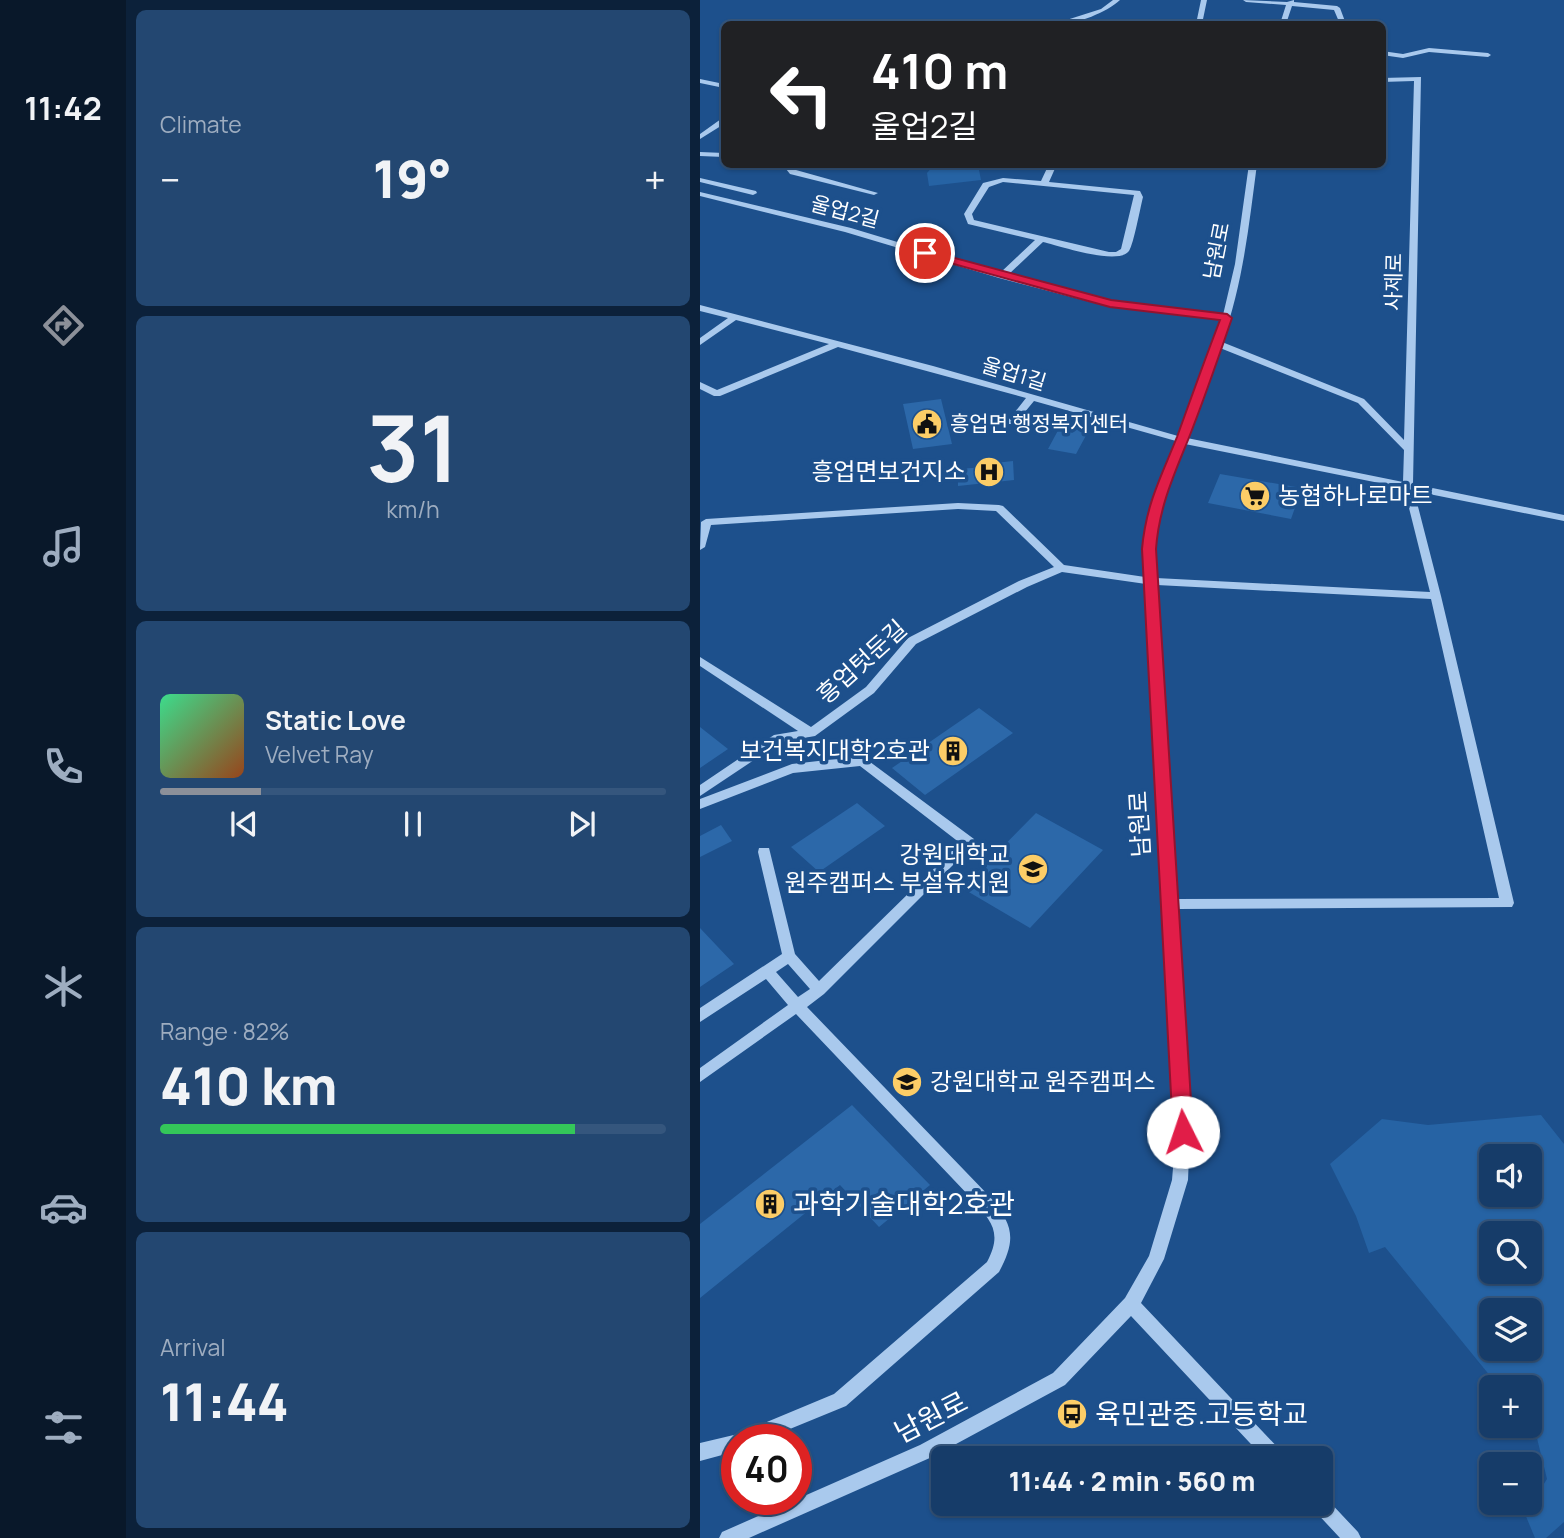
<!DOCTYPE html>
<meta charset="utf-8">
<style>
body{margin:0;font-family:Manrope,"Noto Sans KR",sans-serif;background:#234771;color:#f1f3f6;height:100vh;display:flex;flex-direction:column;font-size:26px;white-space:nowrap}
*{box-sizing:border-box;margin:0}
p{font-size:23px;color:#9eadc0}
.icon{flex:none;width:38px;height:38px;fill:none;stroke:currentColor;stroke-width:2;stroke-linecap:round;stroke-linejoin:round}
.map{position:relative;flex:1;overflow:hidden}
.sheet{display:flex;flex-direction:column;gap:10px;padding:10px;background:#0c213a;width:574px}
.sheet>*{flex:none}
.hud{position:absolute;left:21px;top:21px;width:665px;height:147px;border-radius:10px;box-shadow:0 2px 5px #0004,0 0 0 2px #35567d;background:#202124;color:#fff;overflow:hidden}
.tools{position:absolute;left:779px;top:1144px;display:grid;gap:14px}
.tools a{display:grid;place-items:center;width:63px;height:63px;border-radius:10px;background:#163c69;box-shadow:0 2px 5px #0004,0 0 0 2px #35567d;font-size:35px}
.speed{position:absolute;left:21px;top:1424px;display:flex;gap:14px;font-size:35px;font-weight:700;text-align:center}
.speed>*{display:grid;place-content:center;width:91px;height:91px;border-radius:50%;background:#163c69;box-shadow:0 2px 5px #0004,0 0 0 2px #35567d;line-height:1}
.speed .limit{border:10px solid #d22;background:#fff;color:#111}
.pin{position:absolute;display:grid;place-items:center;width:60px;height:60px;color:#fff;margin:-30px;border:4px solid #fff;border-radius:50%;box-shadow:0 2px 7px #0007}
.me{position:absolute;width:77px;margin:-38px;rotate:356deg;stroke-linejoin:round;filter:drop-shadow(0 0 5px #0008)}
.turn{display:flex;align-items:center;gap:24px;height:147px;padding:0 35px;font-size:32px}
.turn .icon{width:91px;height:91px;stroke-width:2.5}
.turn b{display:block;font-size:49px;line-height:60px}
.big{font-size:52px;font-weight:800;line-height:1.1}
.sheet .widget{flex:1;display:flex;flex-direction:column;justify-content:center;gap:10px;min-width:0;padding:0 24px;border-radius:10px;background:#234771}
.sheet .dial{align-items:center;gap:0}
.dial b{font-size:91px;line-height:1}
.song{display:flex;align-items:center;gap:21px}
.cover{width:84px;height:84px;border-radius:10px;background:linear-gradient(135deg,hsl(150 70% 55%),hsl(20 70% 35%))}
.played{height:7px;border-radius:4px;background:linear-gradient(90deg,#8c9099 20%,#35567d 20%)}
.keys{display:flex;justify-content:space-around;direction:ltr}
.heat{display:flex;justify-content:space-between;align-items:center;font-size:38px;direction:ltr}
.charge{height:10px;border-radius:5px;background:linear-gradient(90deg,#34c759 82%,#35567d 0)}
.trip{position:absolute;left:231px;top:1446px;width:402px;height:70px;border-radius:10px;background:#163c69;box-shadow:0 2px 5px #0004,0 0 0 2px #35567d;font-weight:800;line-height:70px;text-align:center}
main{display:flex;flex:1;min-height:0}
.dock{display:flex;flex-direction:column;width:126px;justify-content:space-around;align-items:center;background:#09182a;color:#9eadc0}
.dock .icon{width:49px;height:49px}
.dock .current{color:#8c9099}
.dock b{font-size:32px;color:#f1f3f6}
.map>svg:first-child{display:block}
</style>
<main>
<nav class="dock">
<b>11:42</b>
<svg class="icon current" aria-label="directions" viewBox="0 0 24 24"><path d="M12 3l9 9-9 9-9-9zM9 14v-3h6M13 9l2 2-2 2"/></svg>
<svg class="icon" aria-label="music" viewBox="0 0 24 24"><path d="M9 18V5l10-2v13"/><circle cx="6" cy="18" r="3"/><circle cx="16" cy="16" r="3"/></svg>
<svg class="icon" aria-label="phone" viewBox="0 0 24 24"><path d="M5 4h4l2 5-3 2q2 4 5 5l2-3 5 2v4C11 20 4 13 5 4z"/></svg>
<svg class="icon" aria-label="climate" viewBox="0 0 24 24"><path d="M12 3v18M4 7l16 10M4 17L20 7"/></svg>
<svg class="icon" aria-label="car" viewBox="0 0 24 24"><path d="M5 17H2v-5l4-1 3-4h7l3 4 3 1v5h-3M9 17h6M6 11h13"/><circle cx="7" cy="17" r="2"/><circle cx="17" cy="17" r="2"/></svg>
<svg class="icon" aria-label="filters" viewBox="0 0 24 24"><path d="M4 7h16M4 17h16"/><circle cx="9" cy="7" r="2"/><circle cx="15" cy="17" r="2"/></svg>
</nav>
<section class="sheet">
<div class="widget"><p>Climate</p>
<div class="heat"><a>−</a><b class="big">19°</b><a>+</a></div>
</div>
<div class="widget dial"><b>31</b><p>km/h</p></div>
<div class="widget">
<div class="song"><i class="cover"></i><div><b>Static Love</b><p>Velvet Ray</p></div></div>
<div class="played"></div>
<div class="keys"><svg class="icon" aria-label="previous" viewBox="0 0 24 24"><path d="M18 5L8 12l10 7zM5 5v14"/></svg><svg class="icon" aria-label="pause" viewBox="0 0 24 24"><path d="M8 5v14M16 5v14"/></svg><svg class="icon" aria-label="next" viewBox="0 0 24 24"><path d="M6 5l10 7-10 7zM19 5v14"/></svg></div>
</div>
<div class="widget"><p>Range · 82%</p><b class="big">410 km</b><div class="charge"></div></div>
<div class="widget"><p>Arrival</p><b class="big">11:44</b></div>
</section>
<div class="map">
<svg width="864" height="1538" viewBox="0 0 864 1538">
<rect width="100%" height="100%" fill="#1d508c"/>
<path fill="#2663a4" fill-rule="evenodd" d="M234,165H278L281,180L229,186L227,173Z
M841,1115L864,1144V1522L846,1538H835L825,1514L847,1479L835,1430L830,1424V1388H800L685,1247L669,1253L656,1216L630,1164L682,1119L728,1125ZM791,1157H830V1195H791ZM791,1234H830V1272H791ZM791,1311H830V1349H791Z"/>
<path fill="#2c68a9" d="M241,399L252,444L213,449L203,404Z
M362,423L390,428L376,454L348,449Z
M313,461L314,480L258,486V469L286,467V464Z
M520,474L602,488L591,519L508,503Z
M279,708L313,733L225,795L192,768Z
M0,727L28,749L0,768Z
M157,803L185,826L119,872L91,847Z
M336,813L403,850L330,928L262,888Z
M21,825L32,841L0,857V836Z
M0,928L34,964L0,987Z
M152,1105L230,1185L179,1227L140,1185L0,1298V1224Z"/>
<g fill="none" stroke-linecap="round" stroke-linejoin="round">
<path fill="#a9c9ed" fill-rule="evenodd" d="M413,0H420C406,13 373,26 354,24L401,9Z
M501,0H507L502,24H496Z
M543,0L587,2L594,0V2L637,6L640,8L646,24H640L634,10L592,6L586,24H580L586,5L546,2Z
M729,48L788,53L791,55L788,57L729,52L703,58L682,55V51L703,54Z
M721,77L713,484L864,515V521L714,491L741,596L814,903L812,907L477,909L490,1132L488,1180L464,1259L441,1303L582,1452L585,1458H564L431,1316L365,1385L232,1457L49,1538H19L22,1532L220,1445L353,1373L425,1298L449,1256L472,1180L476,1132L463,908L461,904L463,901L446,584L362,572L327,587L216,644L174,693L115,736L81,742L0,796V785L74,735L98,731L0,666V657L111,727L166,687L208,638L319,581L354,567L296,511L258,509L11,525L5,547L0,550L1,522L6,519L258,503L299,505L303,506L364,565L445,577C445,568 443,558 444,549C445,511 463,476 476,441L334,401L315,424H309L307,422L326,398L138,347L20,396H14L0,389V382L17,390L129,344L36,320L0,345V338L28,318L0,311V305L233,366L478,436L521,320L410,307L299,278L145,232L0,196V192L151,228L300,273L335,240L268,224L264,214L283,183L303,178L341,181L349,164H357L349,182L440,191L443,197C440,209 434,243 429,251C418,266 360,246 343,242L308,275L410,301L523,315L535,264L549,164H557C549,225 543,284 522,342L664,399L704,440L714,81L682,82V78ZM303,182L434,195L421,249L416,252H409L274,220L272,214L289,187ZM520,348L658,403L704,450L703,482L487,438ZM485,444L704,488L730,592L456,578C456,569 454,559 454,550C455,513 472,477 485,444ZM457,585L731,599L799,898L476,899Z
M0,79L24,84V88L0,83Z
M21,119H24V124L0,139V134Z
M0,152L24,153V157L0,156Z
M75,164H89L96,170L178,193L174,195L90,174L86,169Z
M188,164H203L207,167L203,169Z
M0,178L56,191L57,193L53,195L0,182Z
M162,756L274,839L275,843L124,994L107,1007L291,1198C314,1226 316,1240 299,1272L146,1406L63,1440H37V1451L0,1461V1443L38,1434L134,1394L287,1262C303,1232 291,1221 272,1199L96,1014L0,1082V1068L88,1005L66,979L0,1022V1008L82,954L58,852L59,848H69L70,852L95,954L119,981L260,843L160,766L93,773L0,809V799L92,764ZM88,964L110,989L98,997L76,972Z
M621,1495L625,1497L658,1532L661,1538H640L613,1509L610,1503H621Z"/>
</g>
<path fill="#e11d48" stroke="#92132f" stroke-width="2" d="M225,250L411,300L527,314L532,318C518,359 504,400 488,440C473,477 459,508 456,549L493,1132L490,1138L483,1141L476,1138L473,1132L442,549C446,504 461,477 477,437C491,398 505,359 520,320L410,307L221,255L219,253Z"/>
<defs>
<g id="civic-disc" transform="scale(1.575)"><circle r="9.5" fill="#fccd67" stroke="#1d508c"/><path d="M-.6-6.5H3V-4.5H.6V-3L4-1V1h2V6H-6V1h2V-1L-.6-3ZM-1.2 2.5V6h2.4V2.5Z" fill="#111"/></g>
<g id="hospital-disc" transform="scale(1.575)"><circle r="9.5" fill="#fccd67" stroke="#1d508c"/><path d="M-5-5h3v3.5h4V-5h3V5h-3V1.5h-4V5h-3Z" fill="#111"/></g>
<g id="supermarket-disc" transform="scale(1.575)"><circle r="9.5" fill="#fccd67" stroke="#1d508c"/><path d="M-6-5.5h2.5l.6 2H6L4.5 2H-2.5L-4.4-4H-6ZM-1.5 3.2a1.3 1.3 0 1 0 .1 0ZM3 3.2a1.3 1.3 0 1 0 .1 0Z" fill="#111"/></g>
<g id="building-disc" transform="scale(1.575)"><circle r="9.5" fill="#fccd67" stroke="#1d508c"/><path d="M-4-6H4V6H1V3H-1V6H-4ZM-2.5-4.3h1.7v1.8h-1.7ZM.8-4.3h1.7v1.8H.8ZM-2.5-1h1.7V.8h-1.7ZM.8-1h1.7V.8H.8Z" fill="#111"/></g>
<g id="school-disc" transform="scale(1.575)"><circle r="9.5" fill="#fccd67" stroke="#1d508c"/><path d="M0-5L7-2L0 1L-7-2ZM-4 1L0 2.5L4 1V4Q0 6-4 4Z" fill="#111"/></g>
<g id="university-disc" transform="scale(1.575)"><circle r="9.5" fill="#fccd67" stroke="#1d508c"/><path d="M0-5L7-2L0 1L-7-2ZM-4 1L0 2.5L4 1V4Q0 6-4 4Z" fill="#111"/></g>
<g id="bus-disc" transform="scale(1.575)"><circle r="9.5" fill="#fccd67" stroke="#1d508c"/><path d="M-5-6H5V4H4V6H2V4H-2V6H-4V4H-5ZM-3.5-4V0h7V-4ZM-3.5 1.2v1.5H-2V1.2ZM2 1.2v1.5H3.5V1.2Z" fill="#111"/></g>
</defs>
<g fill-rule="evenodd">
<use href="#civic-disc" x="227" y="424"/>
<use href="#hospital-disc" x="289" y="472"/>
<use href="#supermarket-disc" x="555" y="496"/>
<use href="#building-disc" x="253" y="751"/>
<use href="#school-disc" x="333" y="869"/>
<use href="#university-disc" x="207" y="1082"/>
<use href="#building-disc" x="70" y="1204"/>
<use href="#bus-disc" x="372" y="1414"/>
</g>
<g text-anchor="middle" stroke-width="7" stroke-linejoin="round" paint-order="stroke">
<g font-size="21" fill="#fff" stroke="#1d508c">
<text transform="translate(145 212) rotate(15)" y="7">울업2길</text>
<text transform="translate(517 251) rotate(-79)" y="7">남원로</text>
<text transform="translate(694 282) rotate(-89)" y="7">사제로</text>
<text transform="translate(314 374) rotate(17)" y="7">울업1길</text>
</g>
<g font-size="21" fill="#fff" stroke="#1d508c" text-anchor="start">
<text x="250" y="431">흥업면 행정복지센터</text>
</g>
<g font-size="24" fill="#fff" stroke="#1d508c" text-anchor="end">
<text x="266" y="480">흥업면보건지소</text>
<text x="578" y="504" text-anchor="start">농협하나로마트</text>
<text x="230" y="759">보건복지대학2호관</text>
<text x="310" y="863">강원대학교<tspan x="310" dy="28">원주캠퍼스 부설유치원</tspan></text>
<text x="230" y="1090" text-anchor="start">강원대학교 원주캠퍼스</text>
</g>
<g font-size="24" fill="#fff" stroke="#1d508c">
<text transform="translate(162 662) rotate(-42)" y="8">흥업텃둔길</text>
<text transform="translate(440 824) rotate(-93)" y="8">남원로</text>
</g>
<g font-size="28" fill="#fff" stroke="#1d508c" text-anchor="start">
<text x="93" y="1214">과학기술대학2호관</text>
<text x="395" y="1424">육민관중.고등학교</text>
</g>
<g font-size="28" fill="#fff" stroke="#1d508c">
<text transform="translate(231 1417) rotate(-27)" y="10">남원로</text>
</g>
</g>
</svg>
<div class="tools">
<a><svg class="icon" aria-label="sound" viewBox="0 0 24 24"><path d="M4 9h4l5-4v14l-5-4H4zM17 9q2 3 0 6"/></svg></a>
<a><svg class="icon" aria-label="search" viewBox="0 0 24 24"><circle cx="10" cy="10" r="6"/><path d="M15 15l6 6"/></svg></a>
<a><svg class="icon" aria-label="layers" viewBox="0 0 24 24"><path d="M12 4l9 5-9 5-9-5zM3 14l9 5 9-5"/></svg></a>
<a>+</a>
<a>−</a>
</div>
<div class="speed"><div class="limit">40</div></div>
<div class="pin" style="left:225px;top:253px;background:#d93025"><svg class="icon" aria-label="arrive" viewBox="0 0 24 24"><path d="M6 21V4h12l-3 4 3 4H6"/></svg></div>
<svg class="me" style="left:483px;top:1132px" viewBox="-20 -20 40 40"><circle r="19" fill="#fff"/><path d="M0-13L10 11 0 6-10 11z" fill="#e11d48"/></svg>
<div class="trip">11:44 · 2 min · 560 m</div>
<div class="hud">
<div class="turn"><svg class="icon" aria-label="left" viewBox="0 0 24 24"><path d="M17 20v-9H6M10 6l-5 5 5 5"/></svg><div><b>410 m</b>울업2길</div></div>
</div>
</div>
</main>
